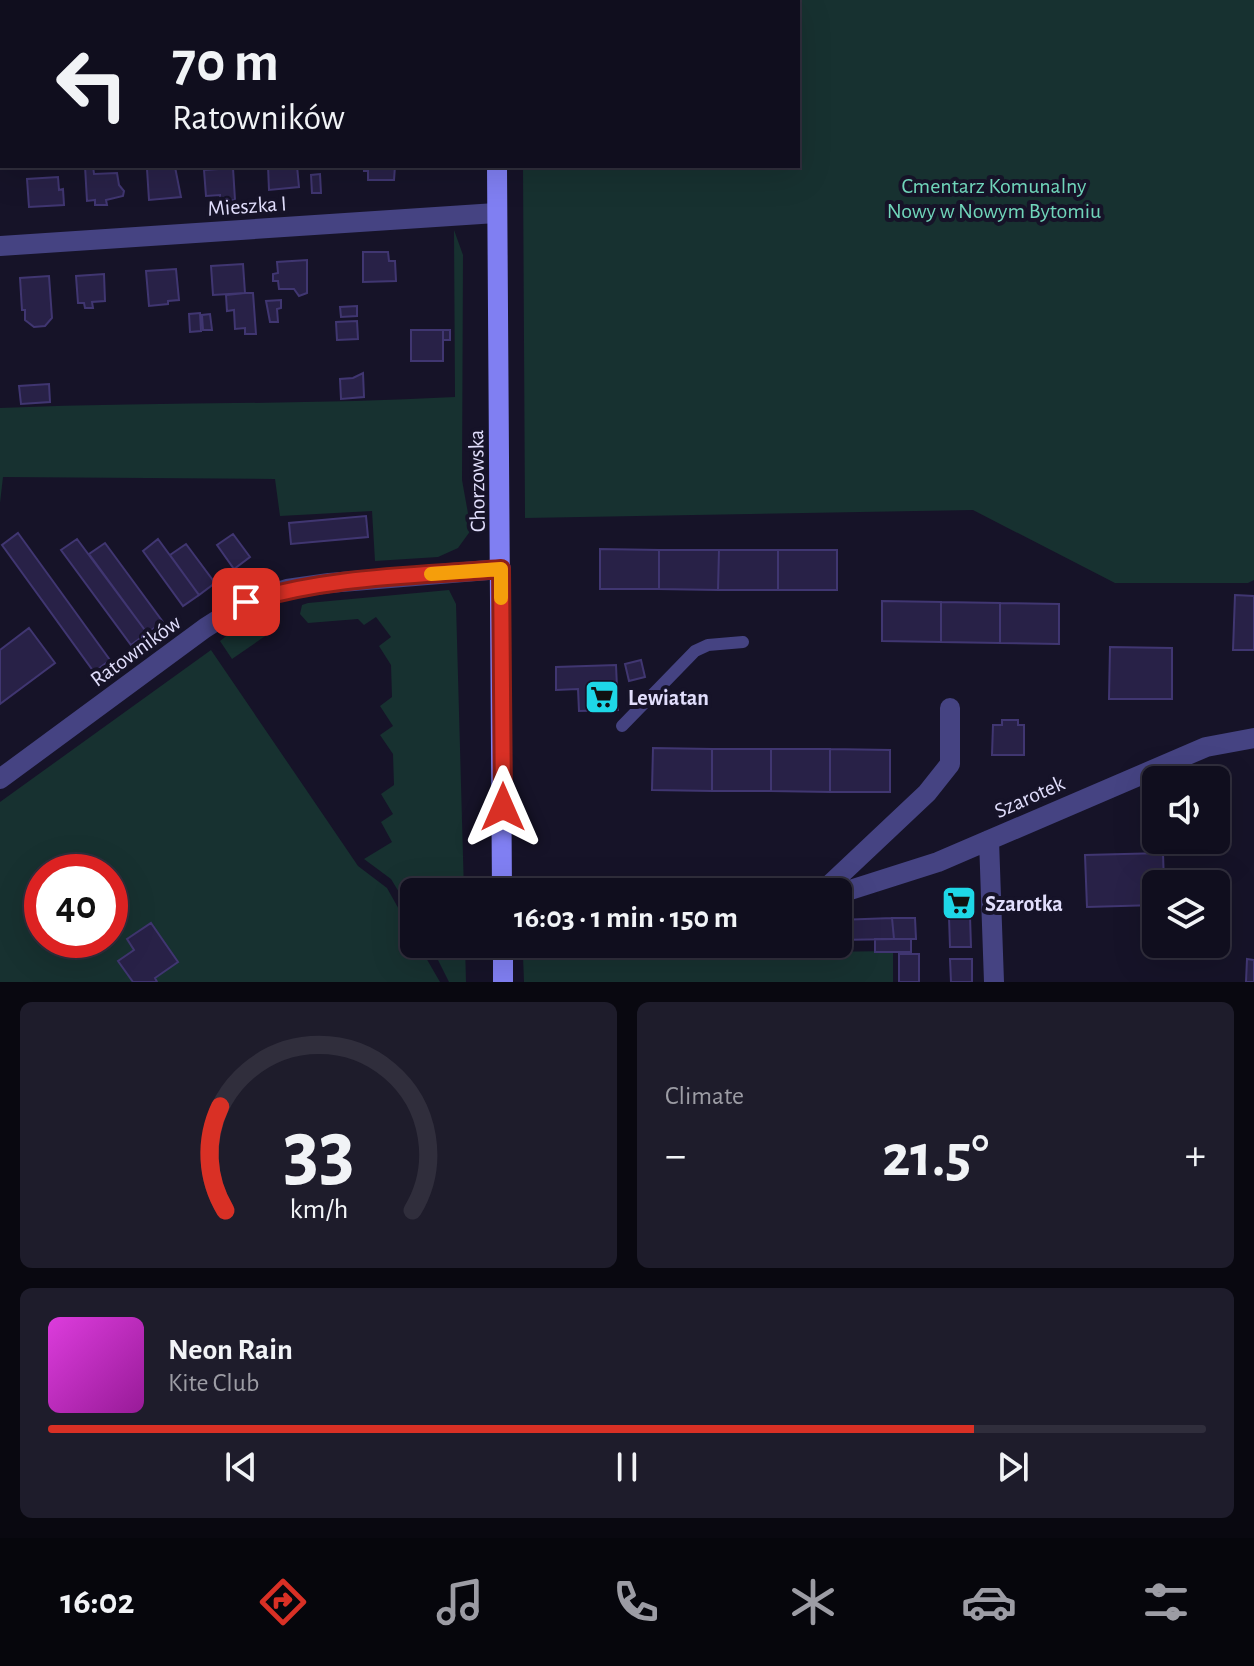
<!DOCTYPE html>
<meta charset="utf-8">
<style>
body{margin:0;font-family:"Alegreya Sans",sans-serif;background:#1e1c2b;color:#f1f3f6;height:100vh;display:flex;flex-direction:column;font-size:30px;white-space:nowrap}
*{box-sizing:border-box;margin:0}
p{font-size:26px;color:#9c9ca4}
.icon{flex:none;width:44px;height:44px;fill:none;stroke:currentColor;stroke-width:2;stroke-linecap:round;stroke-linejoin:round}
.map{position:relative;height:982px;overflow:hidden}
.drawer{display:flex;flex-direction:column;gap:20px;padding:20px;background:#090810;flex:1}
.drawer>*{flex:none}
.hud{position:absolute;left:0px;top:0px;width:800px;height:168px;box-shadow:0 8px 32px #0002,0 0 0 2px #302e3c;background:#100e1e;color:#f1f3f6;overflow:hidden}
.buttons{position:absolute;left:1142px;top:766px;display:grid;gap:16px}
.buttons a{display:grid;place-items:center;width:88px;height:88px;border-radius:12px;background:#100e1e;box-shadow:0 8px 32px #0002,0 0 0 2px #302e3c;font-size:40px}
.speed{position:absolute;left:24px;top:854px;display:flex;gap:16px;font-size:40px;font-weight:700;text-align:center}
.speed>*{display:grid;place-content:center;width:104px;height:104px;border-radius:50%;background:#100e1e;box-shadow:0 8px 32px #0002,0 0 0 2px #302e3c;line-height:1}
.speed .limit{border:12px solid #d22;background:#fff;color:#111}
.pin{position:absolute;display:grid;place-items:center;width:68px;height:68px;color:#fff;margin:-34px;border-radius:16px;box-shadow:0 4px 12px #0006}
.me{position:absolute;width:88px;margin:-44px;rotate:0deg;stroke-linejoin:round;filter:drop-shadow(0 0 6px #0008)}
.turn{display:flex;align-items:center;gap:28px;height:168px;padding:0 40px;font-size:36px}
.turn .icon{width:104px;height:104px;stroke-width:2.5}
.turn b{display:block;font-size:56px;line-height:68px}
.big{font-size:60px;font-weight:700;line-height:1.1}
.drawer .widget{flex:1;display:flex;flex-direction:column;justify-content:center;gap:12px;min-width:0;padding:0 28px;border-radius:12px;background:#1e1c2b}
.drawer .dial{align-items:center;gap:0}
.dial svg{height:208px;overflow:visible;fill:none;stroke:#302e3c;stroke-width:7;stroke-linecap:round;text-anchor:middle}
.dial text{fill:#f1f3f6;stroke:none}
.song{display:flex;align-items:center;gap:24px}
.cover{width:96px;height:96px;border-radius:12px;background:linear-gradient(135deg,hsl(300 70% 55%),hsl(300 70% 35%))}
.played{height:8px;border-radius:4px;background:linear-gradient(90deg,#d93025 80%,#302e3c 80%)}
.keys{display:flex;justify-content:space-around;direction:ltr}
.heat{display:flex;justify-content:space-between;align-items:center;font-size:44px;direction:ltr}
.drawer .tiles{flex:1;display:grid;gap:20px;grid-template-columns:1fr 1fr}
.widget:last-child{grid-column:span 2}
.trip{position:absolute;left:400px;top:878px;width:452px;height:80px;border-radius:12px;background:#100e1e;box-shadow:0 8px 32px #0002,0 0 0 2px #302e3c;font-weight:700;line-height:80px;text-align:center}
.tab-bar{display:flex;height:128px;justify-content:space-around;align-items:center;background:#06060c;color:#9c9ca4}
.tab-bar .icon{width:56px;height:56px}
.tab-bar .on{color:#d93025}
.tab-bar b{font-size:36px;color:#f1f3f6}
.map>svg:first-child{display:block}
</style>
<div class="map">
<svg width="1254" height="982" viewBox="0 0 1254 982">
<rect width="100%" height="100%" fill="#161328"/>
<path fill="#173130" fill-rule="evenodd" d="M522,0H1254V580L1248,583H1115L973,510L525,518L523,166H798V2Z
M454,230L463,255L462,480L471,530L458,548L438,557L375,561L372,511L280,516L275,479L3,477L0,503V408C152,402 304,405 455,397Z
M449,590L456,604L464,892H414V917L391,879L364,859L392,842L381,822L393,814L381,794L394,785L393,754L380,735L393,726L380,706L392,697L391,665L379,646L391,637L376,617L364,625L358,619L308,623L300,614L302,605L308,603Z
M267,612H273L278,621L274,630L232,659L220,641L244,622Z
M211,650L358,866L387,888L414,936V944H418L440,982H0V802ZM42,872H110V940H42Z
M430,944H465L466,982H449Z
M893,951V982H524L523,956Z"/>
<path fill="#282147" stroke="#403671" stroke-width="2" d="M85,166H93L94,174L117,173L119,185L124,191L123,196L106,200L107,205H95V200L87,201Z
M268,166H297L299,187L269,190Z
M364,166H395L394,180H368V171H364Z
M175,167L181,197L149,200L147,169Z
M233,168L235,200L220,202V195L206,196L204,170Z
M320,174L321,193H312L311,175Z
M58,177L59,190L63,189L64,205L29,207L27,179Z
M363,252H388L389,261H395L396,281L363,282Z
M307,260V293L299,296L294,289H279L278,281H273V274L278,273L277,262Z
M243,264L245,293L213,295L211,266Z
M176,269L179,300L168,301V304L149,306L146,271Z
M104,274L105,301L92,302L93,308H85L84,303H78L76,276Z
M49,276L52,318L45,326L34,327L25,320V310H22L20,278Z
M245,293H253L256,334H245V328L235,329L234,310L227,311L226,295Z
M281,300V308L277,309L278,322H270L266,301Z
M357,306V316L341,317L340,307Z
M200,313L201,331L190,332L189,314Z
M210,314L212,330H203L202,315Z
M357,321L358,339L337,340L336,322Z
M411,330H443V361H411Z
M443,330H450V340H443Z
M363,373L364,397L341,399L340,379L353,378Z
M49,384L50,402L21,404L19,386Z
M366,516L368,537L291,544L289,523Z
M18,533L110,660L94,672L2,545Z
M233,534L250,557L234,569L217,545Z
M77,539L147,633L131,645L61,550Z
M158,539L199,595L183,606L143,551Z
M105,543L163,622L147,633L89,554Z
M186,544L215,583L199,595L170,555Z
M600,549L659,550V589H600Z
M659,550H719L718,590L659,589Z
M719,550H778V590H718Z
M778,550H837V590H778Z
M1235,595L1254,596V650H1233Z
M882,601L941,602V642L882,641Z
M941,602L1000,603V643L941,642Z
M1000,603L1059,604V644L1000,643Z
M29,628L55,663L0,704V650Z
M1110,647L1172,648V699H1109Z
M641,660L645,677L629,681L625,664Z
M616,665L618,710L579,711L578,689L556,690V667Z
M1002,720H1018V725H1024V755H992L993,725H1002Z
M653,748L712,749V791L652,790Z
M712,749H771V791H712Z
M771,749H830V792L771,791Z
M830,749L890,750V792H830Z
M1163,853L1164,884H1156V905L1087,907L1085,855Z
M969,889L970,916L949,917L948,890Z
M970,916L971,947H950L949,917Z
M892,918L894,939L838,940V920Z
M892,918H915L916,939H894Z
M151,923L178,962L155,978L157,982H133L118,961L134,950L127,939Z
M875,939H911V952H875Z
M575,944H723L575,951Z
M899,954H919V982H899Z
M950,959H972V982H951Z
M1247,959L1254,960V982H1246Z"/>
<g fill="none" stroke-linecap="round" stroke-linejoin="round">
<path stroke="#454382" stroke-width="12" d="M147,0L148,2
M622,726L695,651L708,645L743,642"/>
<path stroke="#454382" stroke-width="20" d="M0,246L496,213
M0,779L205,628L246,602L287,589L329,583L501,569
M989,840L994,982
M821,892L847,891L938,862L1206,747L1254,738
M822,892L927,793L950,764V708"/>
<path stroke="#807ff2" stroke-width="20" d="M497,0V2
M497,166L502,892
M503,944V982"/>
</g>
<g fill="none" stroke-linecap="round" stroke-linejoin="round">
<g stroke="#8d1f18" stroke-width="20">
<path id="route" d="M246,602C328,576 416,576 501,569L503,807"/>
</g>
<use href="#route" stroke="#d93025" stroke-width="14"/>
<path stroke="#f59e0b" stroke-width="14" d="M431,574L501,569V598"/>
</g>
<defs>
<g id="supermarket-square" transform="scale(1.8)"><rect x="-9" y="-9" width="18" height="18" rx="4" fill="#1ed7e7" stroke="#161328"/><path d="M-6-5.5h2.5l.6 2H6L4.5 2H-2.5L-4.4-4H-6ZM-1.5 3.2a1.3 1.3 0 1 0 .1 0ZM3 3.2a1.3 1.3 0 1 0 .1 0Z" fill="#111"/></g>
</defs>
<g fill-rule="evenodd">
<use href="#supermarket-square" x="602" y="697"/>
<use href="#supermarket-square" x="959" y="903"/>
</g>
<g text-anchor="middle" stroke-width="8" stroke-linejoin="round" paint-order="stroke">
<g font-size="22" fill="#70d5ba" stroke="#161328">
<text x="994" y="193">Cmentarz Komunalny<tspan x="994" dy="25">Nowy w Nowym Bytomiu</tspan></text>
</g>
<g font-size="22" fill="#e1defc" stroke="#161328">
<text transform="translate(247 205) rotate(-4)" y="8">Mieszka I</text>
<text transform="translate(476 481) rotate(-91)" y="8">Chorzowska</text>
<text transform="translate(135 650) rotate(-36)" y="8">Ratowników</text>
<text transform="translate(1029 796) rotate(-24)" y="8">Szarotek</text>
</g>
<g font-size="22" font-weight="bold" fill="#e1defc" stroke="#161328" text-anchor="start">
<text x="628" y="705">Lewiatan</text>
<text x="985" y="911">Szarotka</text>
</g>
</g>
</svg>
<div class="buttons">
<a><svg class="icon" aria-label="sound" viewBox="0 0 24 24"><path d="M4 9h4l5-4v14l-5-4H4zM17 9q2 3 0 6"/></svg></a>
<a><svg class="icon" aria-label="layers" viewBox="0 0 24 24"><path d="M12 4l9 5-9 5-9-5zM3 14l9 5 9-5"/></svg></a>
</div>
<div class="speed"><div class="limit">40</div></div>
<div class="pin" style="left:246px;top:602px;background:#d93025"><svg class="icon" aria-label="arrive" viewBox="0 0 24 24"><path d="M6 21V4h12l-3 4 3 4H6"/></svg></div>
<svg class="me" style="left:503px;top:807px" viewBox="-20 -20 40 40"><path d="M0-17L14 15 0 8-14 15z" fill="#d93025" stroke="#fff" stroke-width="4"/></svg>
<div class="trip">16:03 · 1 min · 150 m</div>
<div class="hud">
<div class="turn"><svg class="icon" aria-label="left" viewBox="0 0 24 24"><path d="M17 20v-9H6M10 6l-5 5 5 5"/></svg><div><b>70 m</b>Ratowników</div></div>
</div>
</div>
<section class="drawer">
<div class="tiles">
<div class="widget dial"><svg viewBox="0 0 100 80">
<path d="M14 69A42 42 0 1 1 86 69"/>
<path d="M14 69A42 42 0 0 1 12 29" stroke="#d93025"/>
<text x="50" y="56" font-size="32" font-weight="700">33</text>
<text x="50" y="72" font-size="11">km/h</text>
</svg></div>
<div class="widget"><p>Climate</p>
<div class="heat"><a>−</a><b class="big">21.5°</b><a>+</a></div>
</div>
<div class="widget">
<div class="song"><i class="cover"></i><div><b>Neon Rain</b><p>Kite Club</p></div></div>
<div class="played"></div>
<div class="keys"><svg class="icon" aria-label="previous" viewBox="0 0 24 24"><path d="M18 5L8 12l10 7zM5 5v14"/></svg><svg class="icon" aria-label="pause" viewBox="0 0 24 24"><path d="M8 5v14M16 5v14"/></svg><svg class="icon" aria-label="next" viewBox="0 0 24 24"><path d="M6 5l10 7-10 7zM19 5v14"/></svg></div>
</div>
</div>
</section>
<nav class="tab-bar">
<b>16:02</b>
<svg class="icon on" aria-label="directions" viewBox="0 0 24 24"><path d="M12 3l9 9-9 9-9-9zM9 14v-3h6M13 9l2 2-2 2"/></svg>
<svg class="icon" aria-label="music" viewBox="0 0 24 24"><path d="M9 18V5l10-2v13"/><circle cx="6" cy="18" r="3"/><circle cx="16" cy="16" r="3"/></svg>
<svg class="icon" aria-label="phone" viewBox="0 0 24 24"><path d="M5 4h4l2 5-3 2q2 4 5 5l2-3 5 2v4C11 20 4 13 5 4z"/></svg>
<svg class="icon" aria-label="climate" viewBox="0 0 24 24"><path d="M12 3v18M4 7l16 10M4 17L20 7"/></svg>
<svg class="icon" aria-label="car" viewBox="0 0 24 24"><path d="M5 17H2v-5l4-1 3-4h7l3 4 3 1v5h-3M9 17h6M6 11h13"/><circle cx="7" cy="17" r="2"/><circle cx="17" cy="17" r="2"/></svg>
<svg class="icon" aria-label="filters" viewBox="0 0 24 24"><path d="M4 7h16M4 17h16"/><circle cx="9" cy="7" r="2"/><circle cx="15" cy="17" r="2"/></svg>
</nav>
